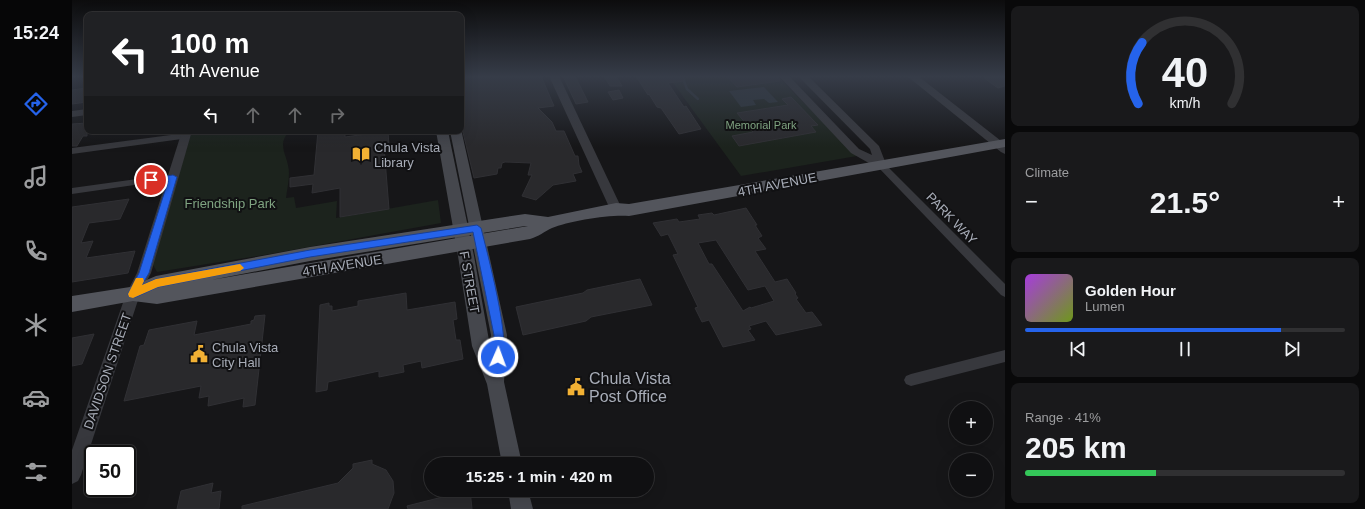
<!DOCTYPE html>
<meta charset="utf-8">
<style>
body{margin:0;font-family:Arial,sans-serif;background:#19191b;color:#f1f3f6;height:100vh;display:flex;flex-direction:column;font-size:15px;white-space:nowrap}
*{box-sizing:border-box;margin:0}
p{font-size:13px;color:#9c9d9f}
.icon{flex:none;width:22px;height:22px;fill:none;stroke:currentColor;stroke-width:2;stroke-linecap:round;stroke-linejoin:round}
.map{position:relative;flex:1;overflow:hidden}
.side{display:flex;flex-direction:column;gap:6px;padding:6px;background:#09090a;width:360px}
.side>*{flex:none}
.top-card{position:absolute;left:12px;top:12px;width:380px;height:122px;border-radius:8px;box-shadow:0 4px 16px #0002,0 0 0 1px #303032;background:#202124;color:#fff;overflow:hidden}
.controls{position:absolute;left:877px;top:401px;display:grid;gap:8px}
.controls a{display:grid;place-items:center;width:44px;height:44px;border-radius:50%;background:#101012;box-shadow:0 4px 16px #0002,0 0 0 1px #303032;font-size:20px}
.speed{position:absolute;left:12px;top:445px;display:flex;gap:8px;font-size:20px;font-weight:700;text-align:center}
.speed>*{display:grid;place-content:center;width:52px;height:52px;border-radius:50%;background:#101012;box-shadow:0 4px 16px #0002,0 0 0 1px #303032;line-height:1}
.speed .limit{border:2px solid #111;border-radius:6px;background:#fff;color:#111}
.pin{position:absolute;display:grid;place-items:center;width:34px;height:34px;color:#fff;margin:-17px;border:2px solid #fff;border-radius:50%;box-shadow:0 1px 4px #0007}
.me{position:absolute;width:44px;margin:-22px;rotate:2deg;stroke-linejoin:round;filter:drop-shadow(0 0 3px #0008)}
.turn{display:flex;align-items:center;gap:14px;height:84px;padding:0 20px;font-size:18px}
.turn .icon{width:52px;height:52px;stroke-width:2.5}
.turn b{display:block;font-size:28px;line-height:34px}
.lanes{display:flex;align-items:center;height:38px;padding:0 20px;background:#0003;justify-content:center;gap:20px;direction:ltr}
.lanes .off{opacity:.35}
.big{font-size:30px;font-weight:800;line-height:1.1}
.side .tile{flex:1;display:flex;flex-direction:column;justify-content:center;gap:6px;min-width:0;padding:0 14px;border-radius:8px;background:#19191b}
.side .dial{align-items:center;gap:0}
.dial svg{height:104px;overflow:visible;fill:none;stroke:#303032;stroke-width:7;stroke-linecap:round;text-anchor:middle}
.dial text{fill:#f1f3f6;stroke:none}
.song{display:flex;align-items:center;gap:12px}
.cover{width:48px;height:48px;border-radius:6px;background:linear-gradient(135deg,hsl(280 70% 55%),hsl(80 70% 35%))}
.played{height:4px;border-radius:2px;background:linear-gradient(90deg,#2563eb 80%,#303032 80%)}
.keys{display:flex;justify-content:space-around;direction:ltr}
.heat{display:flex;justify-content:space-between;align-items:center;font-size:22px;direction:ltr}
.charge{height:6px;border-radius:3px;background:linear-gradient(90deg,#34c759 41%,#303032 0)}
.trip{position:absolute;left:352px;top:457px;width:230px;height:40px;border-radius:20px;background:#101012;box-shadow:0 4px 16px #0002,0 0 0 1px #303032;font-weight:800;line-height:40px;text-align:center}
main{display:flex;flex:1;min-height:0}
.dock{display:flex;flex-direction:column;width:72px;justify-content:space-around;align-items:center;background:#060607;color:#9c9d9f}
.dock .icon{width:28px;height:28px}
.dock .selected{color:#2563eb}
.dock b{font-size:18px;color:#f1f3f6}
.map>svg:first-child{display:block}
</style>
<main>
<nav class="dock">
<b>15:24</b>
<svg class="icon selected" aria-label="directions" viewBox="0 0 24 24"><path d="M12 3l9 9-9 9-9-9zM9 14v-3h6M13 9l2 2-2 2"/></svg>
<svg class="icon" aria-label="music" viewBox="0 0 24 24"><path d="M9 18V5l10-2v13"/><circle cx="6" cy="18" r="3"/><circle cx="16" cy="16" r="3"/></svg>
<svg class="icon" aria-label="phone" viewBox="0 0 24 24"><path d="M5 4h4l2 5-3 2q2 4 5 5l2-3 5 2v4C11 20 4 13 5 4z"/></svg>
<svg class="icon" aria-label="climate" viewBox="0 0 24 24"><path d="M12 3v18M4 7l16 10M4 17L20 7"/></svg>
<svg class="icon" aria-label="car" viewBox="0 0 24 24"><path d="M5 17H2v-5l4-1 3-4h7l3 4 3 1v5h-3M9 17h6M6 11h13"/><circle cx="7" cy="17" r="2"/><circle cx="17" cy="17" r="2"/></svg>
<svg class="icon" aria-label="filters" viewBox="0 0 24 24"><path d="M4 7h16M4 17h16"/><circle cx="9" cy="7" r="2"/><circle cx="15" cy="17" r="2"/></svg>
</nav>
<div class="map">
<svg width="933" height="509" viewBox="0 0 933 509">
<rect width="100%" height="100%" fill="#161618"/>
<path fill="#1c231d" d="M596,76H705L785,156L669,176Z
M120,131H218C203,145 217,156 217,173C217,181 215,190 214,198L222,197L224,208L265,201L264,218L366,200L369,223L198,254L85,272L80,263Z"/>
<path fill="#2c353c" d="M692,87L706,102L697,103L692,99L681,100L684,105L669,107L657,91Z"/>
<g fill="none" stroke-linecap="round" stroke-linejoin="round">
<path stroke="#2c353c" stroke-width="2.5" d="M610,76L615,89L626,99"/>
</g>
<path fill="#29292c" stroke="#303034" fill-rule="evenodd" d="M403,76H469L482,106L466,108L480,122L484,131H492L503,156H506L507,165L510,172L501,174L504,181L481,185L464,200L450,196L460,175H456L459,163L433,162L430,163L429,168H426L425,174L402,178L389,124V120H391L389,110V78Z
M491,76H503L516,102L504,104Z
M532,76H544L550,86H538Z
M564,76H611L612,81L596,83L612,107L614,106L629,129L607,134L589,108L585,107L577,94L576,95Z
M655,76H706L708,81L665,87Z
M927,76H933V86L926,88L912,78Z
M15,88V102L0,104V90Z
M547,90L551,98L541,100L536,92Z
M719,97L746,125L739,126L744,132L667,146L660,136L681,132L665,113L716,105L710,99Z
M15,123V136H11L5,146H0V124Z
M246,131H273V137L316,131L317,146L312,147L317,209L268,217V188L240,193L241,184L218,187V178L242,175Z
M57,199L48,219L17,223L9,243L21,241L14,258L63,251L56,273L0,282V207Z
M674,208L685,225H683L690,236L686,238L694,249L683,251L703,282L715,279L724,293L723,294L726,298L724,299L734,313L740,312L750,325L704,335L694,321L677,326L679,329L676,330L683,340L651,347L637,320L630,322L623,308L626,307L601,255L606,254L596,234L589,236L581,223L605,219L607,222L628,219L626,215L640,213L642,215ZM644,240L676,290L693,286L702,301L679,308L678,307L671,311L640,264H637L626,243Z
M568,279L580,305L519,317L514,321L451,335L444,307L511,293L515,290Z
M334,293L335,310L383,302L385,319L381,320L384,340H388L391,359L350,368L349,361L331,365L332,372L307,377V371L256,382L255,390L244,392L248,305L257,303V306H260V311L286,306V301Z
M193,315L183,405L171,407L172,398L136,406L137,396L127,398L129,386L52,401L68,346L72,345L77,330L125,321L122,335L179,324V321L182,320L183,316Z
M22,334L10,364L0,366V338Z
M300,460V464L314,470L321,481L322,493L316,509H170V506L266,483L281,468V464Z
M141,483L139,493L149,491L147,509H105L109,491Z
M398,490L400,509H336L335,506Z"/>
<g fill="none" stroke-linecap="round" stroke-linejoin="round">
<path fill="#37383d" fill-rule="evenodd" d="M15,109V115L0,117V111Z
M114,133L118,136L117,138L0,154V148Z
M808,161L811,162L933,284V297L929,295L805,166L803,164Z
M101,174L104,175L106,177L104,179L0,194V188Z
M933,350V362L839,386L834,384L832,380L834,376L839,374Z"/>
<path fill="#37383d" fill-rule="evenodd" d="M477,76H487L550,209L548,212L544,213L540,212L538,209Z
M707,76H717L787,149L800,155L798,149L726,76H736L807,146L814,164L812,167H804L779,153Z
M835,76H846L933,144V154L929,152Z
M110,131H120L79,273L68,294L9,475L6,481L0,484V450L54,294L65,273Z"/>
<path fill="#45474d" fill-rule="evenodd" d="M389,129L435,335L432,382L450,464H430L415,384L400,346L386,256L364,131H376L402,256L418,346L419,335L378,131H389Z
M436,490H456L461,509H439Z"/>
<path fill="#53555c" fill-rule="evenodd" d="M933,139V147L557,216C540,214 496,221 480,228C473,231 466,237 458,239L85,304L61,301L0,312V296L58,287L84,276L238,247L453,214L476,217L544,203L557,204ZM453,226H456L139,280L238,261Z"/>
</g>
<linearGradient id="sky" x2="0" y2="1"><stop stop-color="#0c0c0d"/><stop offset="0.52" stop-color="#363c48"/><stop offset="1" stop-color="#363c48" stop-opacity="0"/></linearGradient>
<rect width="933" height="147" fill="url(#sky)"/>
<path fill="#2563eb" stroke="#184099" d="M101,175L105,177L77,273L70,285L84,279L238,250L405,225L409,228C415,252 439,341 430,360L426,361L423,360L421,357L422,335L401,232L238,257L86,287L64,297H57L56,294L67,273L96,181L79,183L75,180L79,178Z"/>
<path fill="#f59e0b" d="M168,264L172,268L168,271L86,287L61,298L57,297L56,294L64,278H71L72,281L70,285L84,279Z"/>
<defs>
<g id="library-bare" transform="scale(1.38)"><path d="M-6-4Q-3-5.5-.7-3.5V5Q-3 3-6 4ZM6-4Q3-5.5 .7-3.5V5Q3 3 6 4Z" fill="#f2b134" stroke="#111113" stroke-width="2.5" paint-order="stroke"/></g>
<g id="civic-bare" transform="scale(1.38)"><path d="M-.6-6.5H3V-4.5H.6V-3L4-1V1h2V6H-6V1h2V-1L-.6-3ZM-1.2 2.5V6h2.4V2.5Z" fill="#f2b134" stroke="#111113" stroke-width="2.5" paint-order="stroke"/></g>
</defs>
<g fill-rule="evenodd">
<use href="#library-bare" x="289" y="154"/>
<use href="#civic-bare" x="127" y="354"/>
<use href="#civic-bare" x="504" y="387"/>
</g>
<g text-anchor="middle" stroke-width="4" stroke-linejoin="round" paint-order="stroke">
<g font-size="11" fill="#7fa381" stroke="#111113">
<text x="689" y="129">Memorial Park</text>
</g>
<g font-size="13" fill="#a8adb8" stroke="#111113" text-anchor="start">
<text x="302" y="152">Chula Vista<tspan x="302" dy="15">Library</tspan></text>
<text x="140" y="352">Chula Vista<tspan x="140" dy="15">City Hall</tspan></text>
</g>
<g font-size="13" fill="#a8adb8" stroke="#111113">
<text transform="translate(705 184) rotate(-11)" y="5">4TH AVENUE</text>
<text transform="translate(880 218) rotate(46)" y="5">PARK WAY</text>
<text transform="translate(270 265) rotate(-9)" y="5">4TH AVENUE</text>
<text transform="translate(398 282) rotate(80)" y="5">F STREET</text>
<text transform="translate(35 371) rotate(-71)" y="5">DAVIDSON STREET</text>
</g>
<g font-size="13" fill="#7fa381" stroke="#111113">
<text x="158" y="208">Friendship Park</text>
</g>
<g font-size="16" fill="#a8adb8" stroke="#111113" text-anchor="start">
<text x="517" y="384">Chula Vista<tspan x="517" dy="18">Post Office</tspan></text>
</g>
</g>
</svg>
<div class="controls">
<a>+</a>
<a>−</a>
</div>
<div class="speed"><div class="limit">50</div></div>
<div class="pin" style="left:79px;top:180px;background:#d93025"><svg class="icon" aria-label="arrive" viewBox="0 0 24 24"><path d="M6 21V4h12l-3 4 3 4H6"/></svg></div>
<svg class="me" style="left:426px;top:357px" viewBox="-20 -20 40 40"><circle r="17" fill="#2563eb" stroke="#fff" stroke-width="3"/><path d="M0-11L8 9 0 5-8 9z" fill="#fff"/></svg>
<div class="trip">15:25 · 1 min · 420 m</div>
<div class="top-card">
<div class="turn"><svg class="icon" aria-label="left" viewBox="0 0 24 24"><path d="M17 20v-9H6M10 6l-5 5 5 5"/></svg><div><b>100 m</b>4th Avenue</div></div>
<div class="lanes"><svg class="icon" aria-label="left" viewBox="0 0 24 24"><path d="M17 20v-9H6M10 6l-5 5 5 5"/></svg><svg class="icon off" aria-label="ahead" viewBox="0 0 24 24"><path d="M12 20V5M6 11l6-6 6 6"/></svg><svg class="icon off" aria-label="ahead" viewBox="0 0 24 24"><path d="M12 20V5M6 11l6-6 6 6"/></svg><svg class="icon off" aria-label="right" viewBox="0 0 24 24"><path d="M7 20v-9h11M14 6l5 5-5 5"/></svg></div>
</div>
</div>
<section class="side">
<div class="tile dial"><svg viewBox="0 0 100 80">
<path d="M14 69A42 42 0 1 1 86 69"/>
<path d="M14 69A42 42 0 0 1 17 22" stroke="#2563eb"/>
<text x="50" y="56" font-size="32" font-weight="700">40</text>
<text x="50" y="72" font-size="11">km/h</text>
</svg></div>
<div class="tile"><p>Climate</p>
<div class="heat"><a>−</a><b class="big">21.5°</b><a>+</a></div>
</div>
<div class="tile">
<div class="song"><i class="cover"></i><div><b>Golden Hour</b><p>Lumen</p></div></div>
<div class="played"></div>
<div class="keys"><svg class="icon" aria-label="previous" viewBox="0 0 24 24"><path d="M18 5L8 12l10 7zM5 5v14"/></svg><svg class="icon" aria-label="pause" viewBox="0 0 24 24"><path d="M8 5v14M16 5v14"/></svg><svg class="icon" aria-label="next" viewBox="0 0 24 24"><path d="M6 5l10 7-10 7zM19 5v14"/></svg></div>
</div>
<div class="tile"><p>Range · 41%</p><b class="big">205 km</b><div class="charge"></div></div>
</section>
</main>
